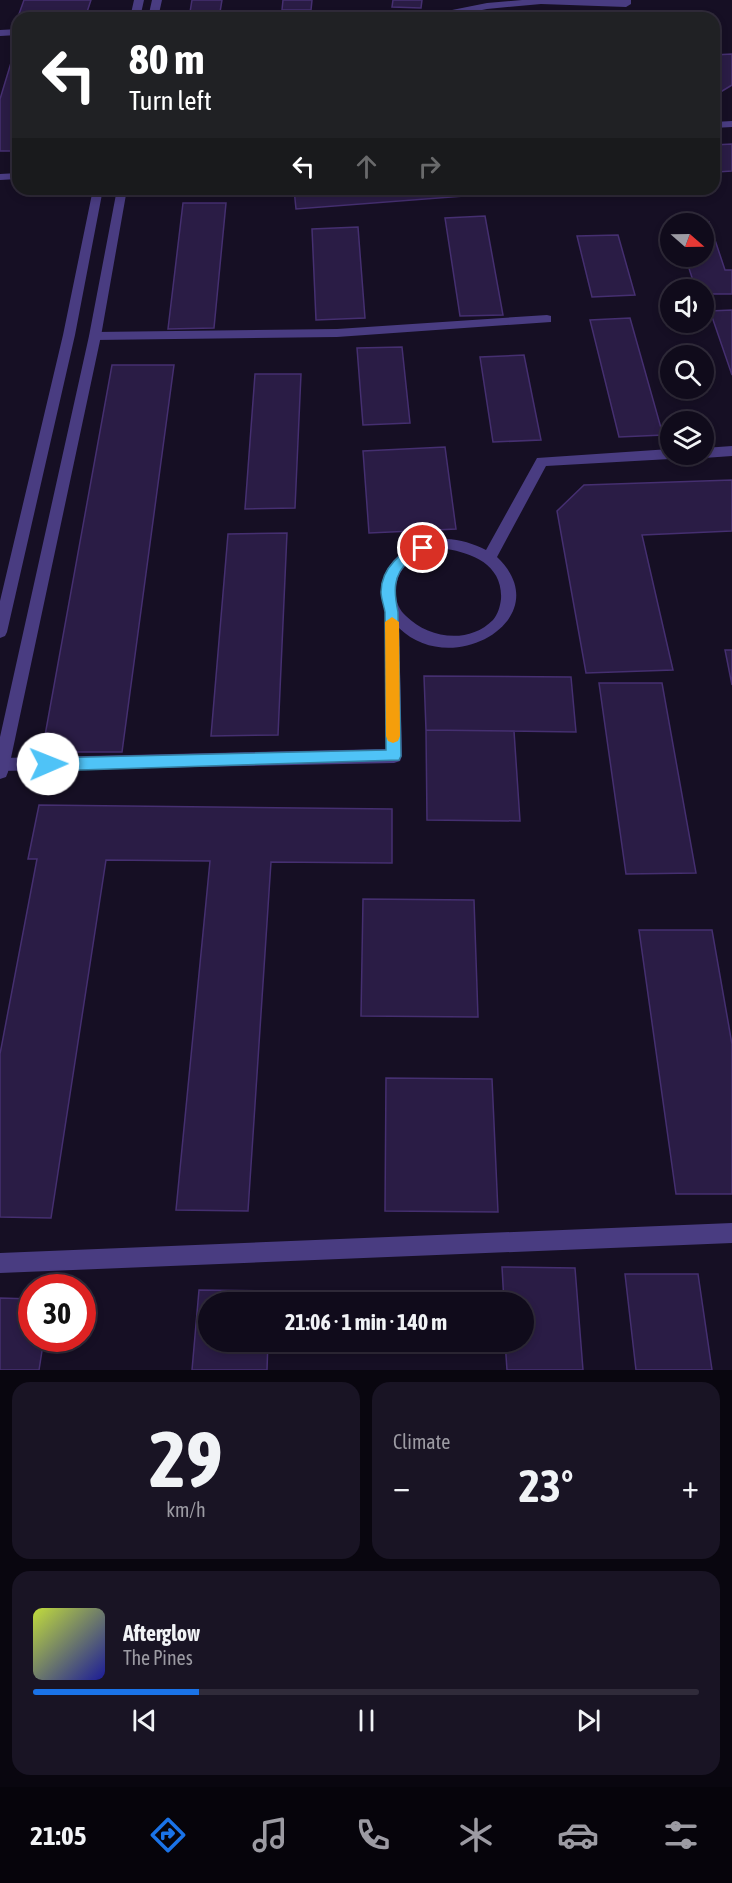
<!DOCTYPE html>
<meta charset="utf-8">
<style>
body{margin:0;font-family:"Asap Condensed",sans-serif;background:#191424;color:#f1f3f6;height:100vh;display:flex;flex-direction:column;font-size:22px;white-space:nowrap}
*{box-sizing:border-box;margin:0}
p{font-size:20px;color:#9c9ba3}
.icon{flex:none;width:33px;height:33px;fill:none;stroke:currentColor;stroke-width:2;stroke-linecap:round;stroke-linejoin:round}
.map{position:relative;height:1370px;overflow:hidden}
.details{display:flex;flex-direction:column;gap:12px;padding:12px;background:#09060f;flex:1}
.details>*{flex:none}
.top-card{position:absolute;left:12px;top:12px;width:708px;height:183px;border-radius:18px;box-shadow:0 3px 9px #0003,0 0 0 2px #302b3a;background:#202124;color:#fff;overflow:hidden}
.needle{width:39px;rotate:110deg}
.controls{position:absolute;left:660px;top:213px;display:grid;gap:12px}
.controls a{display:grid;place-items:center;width:54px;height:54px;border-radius:50%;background:#100b1b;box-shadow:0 3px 9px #0003,0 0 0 2px #302b3a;font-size:30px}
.speed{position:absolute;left:18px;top:1274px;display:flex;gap:12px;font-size:30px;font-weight:700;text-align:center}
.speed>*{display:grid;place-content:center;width:78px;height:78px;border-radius:50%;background:#100b1b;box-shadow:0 3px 9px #0003,0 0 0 2px #302b3a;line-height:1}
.speed .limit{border:9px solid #d22;background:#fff;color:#111}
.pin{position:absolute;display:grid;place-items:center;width:51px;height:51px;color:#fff;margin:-26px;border:3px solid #fff;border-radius:50%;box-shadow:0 2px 6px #0007}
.me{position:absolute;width:66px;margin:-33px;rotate:89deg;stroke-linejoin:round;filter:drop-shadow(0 0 4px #0008)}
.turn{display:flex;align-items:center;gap:21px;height:126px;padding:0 18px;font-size:27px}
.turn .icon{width:78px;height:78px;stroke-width:2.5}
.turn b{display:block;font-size:42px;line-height:51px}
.lanes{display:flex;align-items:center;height:57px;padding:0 18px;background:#0003;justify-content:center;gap:30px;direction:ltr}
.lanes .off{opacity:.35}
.big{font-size:45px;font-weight:700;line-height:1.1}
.details .card{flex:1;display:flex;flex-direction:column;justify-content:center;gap:9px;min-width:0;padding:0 21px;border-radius:18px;background:#191424}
.details .dial{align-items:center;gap:0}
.dial b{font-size:78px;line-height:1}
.song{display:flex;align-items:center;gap:18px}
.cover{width:72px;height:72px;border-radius:9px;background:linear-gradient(135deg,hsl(70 70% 55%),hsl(240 70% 35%))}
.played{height:6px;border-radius:3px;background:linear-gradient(90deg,#1a73e8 25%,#302b3a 25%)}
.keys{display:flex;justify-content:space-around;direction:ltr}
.heat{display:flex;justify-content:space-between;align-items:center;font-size:33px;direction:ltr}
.details .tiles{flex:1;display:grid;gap:12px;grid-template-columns:1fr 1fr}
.card:last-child{grid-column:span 2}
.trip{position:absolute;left:198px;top:1292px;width:336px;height:60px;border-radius:30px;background:#100b1b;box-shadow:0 3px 9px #0003,0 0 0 2px #302b3a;font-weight:700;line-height:60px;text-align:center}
.menu{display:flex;height:96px;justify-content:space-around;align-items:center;background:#06040b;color:#9c9ba3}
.menu .icon{width:42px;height:42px}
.menu .selected{color:#1a73e8}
.menu b{font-size:27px;color:#f1f3f6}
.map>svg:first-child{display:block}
</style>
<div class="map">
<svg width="732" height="1370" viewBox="0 0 732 1370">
<rect width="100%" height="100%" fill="#160f24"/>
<path fill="#2a1c45" stroke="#452f70" stroke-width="1.5" d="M24,0H91L86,15L19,14Z
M192,0H222L219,18H189Z
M283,0H312L311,10H282Z
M393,0H422L421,8L392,7Z
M17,43L18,151H0V99Z
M732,54V85L714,96V75L719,71L714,55Z
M732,144V171L717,172L714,165V145Z
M294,189H555L296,209Z
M183,203H226L214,328L168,329Z
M485,216L503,315L460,316L445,218Z
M709,222L725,270H732V294H704V290H696L685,256H704V224L675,223Z
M358,227L365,318L316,320L312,229Z
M618,235L635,295L592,297L577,236Z
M732,310V375L710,311Z
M630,318L663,435L619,437L590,320Z
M402,347L410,423L363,425L357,348Z
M524,355L541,440L493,442L480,357Z
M112,365H174L122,752H42Z
M255,374H301L295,508L245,509Z
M445,447L456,529L369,533L363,451Z
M732,480V531L642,535L673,670L586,673L557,511L584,485Z
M287,533L278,735L211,736L228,534Z
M725,650H732V685Z
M424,676L571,677L576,732L426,730Z
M599,683H662L696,873L626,874Z
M426,730L514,731L520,821L427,820Z
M39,805L392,809V863L271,862L248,1211L176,1210L210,861L106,860L51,1218L0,1217V1054L37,859H28Z
M363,899L474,900L478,1017L361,1016Z
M639,930H712L732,1044V1194H676Z
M386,1078L492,1079L498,1212L385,1211Z
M502,1267L575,1268L583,1370H507L505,1341H524V1302H504Z
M625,1274H698L712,1370H636Z
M199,1290L271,1291L270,1302H208V1341H268L267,1370H192Z
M0,1298L32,1299V1338H44L39,1370H0Z"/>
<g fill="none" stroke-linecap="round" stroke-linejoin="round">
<path fill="#493c81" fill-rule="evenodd" d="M522,0H631V4L626,7L541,4L487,9L452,16L353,18L365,12L452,10L487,3Z
M18,29V35L0,36V30Z
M547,315L551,316V322L337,337L95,340L89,336L95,332L337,329Z
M732,446V456L704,458L698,454H704V448Z
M670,449V454H676L670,459L546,466L497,557C560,617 453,681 399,628L402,756L400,761L394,763L0,771V759L2,758L386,749V609C369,569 408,538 446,539C460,539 474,544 486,550L537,458ZM446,549C474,553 503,566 501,599C500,607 498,614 493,620C468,645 428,638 406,616C399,610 395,600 396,591C396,563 421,552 446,549Z
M732,1223V1243L0,1273V1253Z"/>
<path fill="#493c81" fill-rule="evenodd" d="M134,0H144L140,18H130Z
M152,0H162L158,18H148Z
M732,121V127L714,128V122Z
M18,173V179L0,180V174Z
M93,189H103L75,335L7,632L5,636L0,638V601L63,335Z
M117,189H127L101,336L8,772L6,777L0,779V737L89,336Z"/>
</g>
<path fill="#4fc3f7" stroke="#337fa1" stroke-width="1.5" d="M423,543L429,548C424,555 416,556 409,561C392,575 394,593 398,612L401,756L399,760L48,771L43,769L41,764L43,760L48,758L386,750L385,612C384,606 381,598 381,592C381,568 402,550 423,543Z"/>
<path fill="#f59e0b" d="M392,617L399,622L400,736L398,741L393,743L388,741L386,736L385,622Z"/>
</svg>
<div class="controls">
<a><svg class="needle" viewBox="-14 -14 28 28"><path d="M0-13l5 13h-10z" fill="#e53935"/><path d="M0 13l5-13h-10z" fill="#9c9ba3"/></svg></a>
<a><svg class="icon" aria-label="sound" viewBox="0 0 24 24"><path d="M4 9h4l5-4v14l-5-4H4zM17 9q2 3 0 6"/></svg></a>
<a><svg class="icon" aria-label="search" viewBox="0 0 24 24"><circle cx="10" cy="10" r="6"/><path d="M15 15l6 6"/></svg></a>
<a><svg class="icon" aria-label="layers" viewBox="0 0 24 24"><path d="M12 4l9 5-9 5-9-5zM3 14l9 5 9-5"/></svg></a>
</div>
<div class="speed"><div class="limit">30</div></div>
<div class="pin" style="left:423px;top:548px;background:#d93025"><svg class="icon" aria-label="arrive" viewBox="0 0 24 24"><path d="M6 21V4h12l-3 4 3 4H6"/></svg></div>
<svg class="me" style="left:48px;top:764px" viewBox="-20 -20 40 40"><circle r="19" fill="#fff"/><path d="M0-13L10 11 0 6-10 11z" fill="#4fc3f7"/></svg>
<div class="trip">21:06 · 1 min · 140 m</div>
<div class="top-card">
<div class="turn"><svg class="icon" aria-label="left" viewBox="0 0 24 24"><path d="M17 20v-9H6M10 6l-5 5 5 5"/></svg><div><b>80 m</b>Turn left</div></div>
<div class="lanes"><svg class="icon" aria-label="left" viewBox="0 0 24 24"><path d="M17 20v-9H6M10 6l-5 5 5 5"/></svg><svg class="icon off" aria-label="ahead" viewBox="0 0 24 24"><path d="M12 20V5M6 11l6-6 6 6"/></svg><svg class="icon off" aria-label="right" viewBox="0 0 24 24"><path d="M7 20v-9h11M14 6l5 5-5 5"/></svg></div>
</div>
</div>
<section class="details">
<div class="tiles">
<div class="card dial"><b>29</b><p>km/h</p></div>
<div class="card"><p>Climate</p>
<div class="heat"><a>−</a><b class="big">23°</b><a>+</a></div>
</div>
<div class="card">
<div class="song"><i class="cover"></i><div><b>Afterglow</b><p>The Pines</p></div></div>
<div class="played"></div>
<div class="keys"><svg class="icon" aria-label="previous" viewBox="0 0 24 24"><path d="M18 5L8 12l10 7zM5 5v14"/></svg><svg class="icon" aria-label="pause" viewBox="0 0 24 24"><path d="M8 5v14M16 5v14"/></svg><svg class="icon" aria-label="next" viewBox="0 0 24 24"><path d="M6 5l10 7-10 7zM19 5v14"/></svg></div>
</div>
</div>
</section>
<nav class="menu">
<b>21:05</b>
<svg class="icon selected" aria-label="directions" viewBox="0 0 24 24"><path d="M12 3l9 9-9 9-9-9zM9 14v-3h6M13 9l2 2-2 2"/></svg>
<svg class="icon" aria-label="music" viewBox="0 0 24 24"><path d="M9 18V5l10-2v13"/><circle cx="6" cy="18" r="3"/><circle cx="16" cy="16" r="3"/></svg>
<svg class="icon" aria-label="phone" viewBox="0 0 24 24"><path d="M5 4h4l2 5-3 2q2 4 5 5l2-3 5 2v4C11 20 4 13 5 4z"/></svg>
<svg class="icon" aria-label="climate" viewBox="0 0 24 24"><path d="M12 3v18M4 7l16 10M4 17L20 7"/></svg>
<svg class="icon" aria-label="car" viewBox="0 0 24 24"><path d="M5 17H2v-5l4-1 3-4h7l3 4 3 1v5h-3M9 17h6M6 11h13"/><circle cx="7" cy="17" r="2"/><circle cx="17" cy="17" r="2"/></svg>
<svg class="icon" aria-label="filters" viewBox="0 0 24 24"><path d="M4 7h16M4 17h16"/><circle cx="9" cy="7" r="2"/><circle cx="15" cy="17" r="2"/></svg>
</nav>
